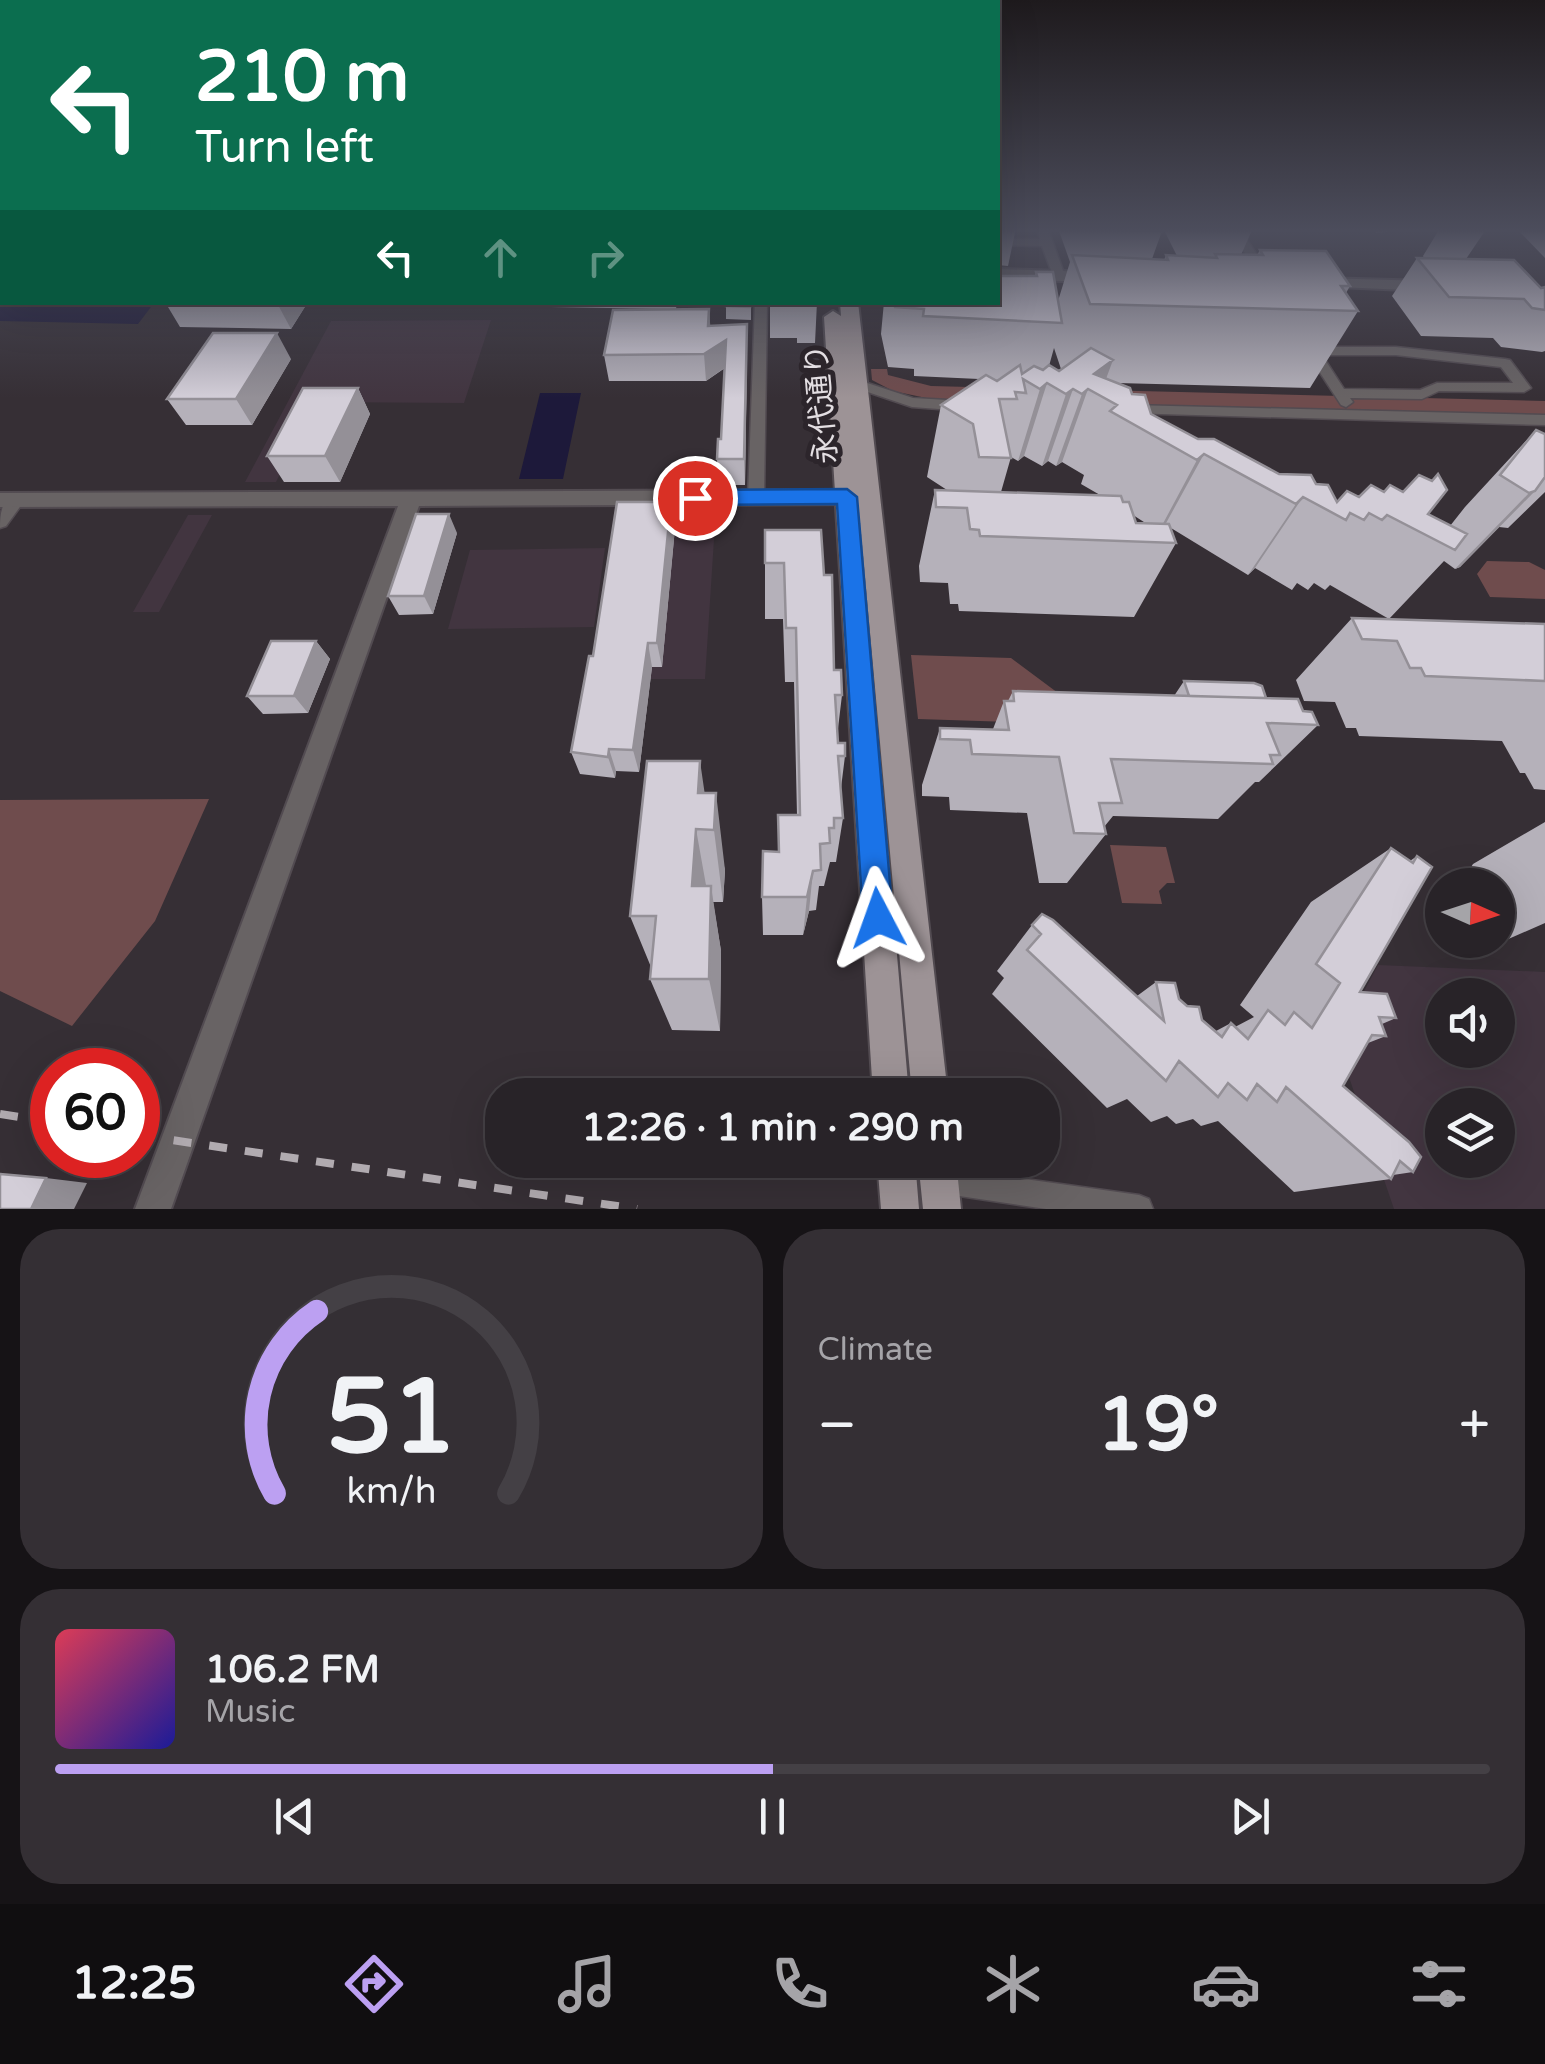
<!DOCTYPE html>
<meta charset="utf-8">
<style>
body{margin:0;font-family:"Varela Round","Noto Sans JP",sans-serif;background:#342f34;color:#f1f3f6;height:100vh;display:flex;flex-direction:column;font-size:38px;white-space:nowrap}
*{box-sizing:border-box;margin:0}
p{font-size:32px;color:#a5a4a8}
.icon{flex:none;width:55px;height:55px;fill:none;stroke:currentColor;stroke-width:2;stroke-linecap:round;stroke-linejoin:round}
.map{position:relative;height:1209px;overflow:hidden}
.details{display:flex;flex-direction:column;gap:20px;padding:20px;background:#161316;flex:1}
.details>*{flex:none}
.guide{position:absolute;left:0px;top:0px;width:1000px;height:305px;box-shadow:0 10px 40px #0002,0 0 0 2px #444045;background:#0b6e4f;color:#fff;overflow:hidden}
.needle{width:65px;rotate:93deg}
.controls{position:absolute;left:1425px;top:868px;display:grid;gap:20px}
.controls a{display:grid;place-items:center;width:90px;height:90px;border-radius:50%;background:#282328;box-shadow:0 10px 40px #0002,0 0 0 2px #444045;font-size:50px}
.speed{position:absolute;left:30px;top:1048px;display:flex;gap:20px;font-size:50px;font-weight:700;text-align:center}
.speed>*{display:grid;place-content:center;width:130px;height:130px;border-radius:50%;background:#282328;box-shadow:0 10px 40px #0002,0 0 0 2px #444045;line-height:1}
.speed .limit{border:15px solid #d22;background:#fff;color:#111}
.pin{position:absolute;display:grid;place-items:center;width:85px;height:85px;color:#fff;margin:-42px;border:5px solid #fff;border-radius:50%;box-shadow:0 2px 10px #0007}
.me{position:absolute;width:110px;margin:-55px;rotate:356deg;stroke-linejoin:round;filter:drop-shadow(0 0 8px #0008)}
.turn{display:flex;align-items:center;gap:35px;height:210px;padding:0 30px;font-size:45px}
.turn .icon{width:130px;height:130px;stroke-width:2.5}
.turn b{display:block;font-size:70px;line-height:85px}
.lanes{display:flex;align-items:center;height:95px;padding:0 30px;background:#0003;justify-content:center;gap:50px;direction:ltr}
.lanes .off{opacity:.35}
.big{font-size:75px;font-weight:700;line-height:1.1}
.details .tile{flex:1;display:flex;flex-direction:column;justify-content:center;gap:15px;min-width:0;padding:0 35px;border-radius:40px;background:#342f34}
.details .dial{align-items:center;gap:0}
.dial svg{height:260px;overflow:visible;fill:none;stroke:#444045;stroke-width:7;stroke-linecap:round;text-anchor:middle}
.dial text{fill:#f1f3f6;stroke:none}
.song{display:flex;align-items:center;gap:30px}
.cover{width:120px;height:120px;border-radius:15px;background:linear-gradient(135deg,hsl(350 70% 55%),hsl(240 70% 35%))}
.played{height:10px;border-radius:5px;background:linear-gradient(90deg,#bca0f2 50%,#444045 50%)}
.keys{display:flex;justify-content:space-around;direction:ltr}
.heat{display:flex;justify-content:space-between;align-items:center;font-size:55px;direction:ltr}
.details .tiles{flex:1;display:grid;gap:20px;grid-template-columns:1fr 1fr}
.tile:last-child{grid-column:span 2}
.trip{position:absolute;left:485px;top:1078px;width:575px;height:100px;border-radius:40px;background:#282328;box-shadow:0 10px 40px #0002,0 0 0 2px #444045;font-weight:700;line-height:100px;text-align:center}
.tabs{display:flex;height:160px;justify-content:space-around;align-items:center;background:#100e10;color:#a5a4a8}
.tabs .icon{width:70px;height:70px}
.tabs .current{color:#bca0f2}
.tabs b{font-size:45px;color:#f1f3f6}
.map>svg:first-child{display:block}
</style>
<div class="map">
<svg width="1545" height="1209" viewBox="0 0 1545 1209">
<rect width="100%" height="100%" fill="#362f35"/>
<path fill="#423540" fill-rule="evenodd" d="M491,320L464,403L316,402L276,482H245L331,321Z
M617,507L716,508L705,679H589Z
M188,515H212L159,612H133Z
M605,548L594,627L448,629L470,550Z
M1378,965L1545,972V1209H1394L1337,1042ZM1442,995H1498V1050H1442ZM1442,1105H1498V1160H1442Z"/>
<path fill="#6f4c4d" d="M871,369H887L888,375L931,386L1545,401V415L931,399L893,391L872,380Z
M1487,561L1529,562L1545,570V599L1490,597L1477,574Z
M911,655L1011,658L1058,693L1156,727L918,719Z
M209,799L155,921L72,1026L0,991V800Z
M1110,845L1166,847L1175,883H1167L1159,891L1162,904L1122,903Z"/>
<path fill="#1d193a" d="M0,296L2,302L154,303L138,324L0,321Z
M540,393H581L563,479H519Z"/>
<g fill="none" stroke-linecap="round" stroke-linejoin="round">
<g stroke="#524b51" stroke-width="3">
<path id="minor" d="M1036,229H1048L1065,276L1063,279L1053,276L1042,246L998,245V239H1040Z
M1230,229H1240L1269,273L1267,276H1259Z
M755,302H767L764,497L756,503L748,497Z
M1311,344L1317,347H1396L1505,359L1510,360L1531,388L1524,392L1439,391L1422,399L1350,398L1353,402L1346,407L1341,405L1304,348ZM1322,355H1396L1501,367L1513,383H1437L1420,390L1344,389Z
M849,377L913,398L965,401L972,406L965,411L912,407L844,384V378Z
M1131,405L1545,415V425L1126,413L1124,410Z
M17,494L25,500L6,526L0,528C0,514 1,499 17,494Z
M939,1167L1139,1195L1149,1199L1153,1209H1046L939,1193L930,1189L926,1180L930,1171Z"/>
</g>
<g stroke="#524b51" stroke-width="4">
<path id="tertiary" d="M998,269L1094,272L1102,277L1094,282L998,279Z
M1321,278L1429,281L1437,286L1429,291L1315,286L1313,283Z
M866,490L876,497L866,504L419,506L171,1209H135L398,506L0,507V493Z"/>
</g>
<g stroke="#524b51" stroke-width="4">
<path id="primary" d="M840,302H858L948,1095H912L858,500L909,1095H873L824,317L833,311L841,316Z
M877,1160H915L919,1209H881Z
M918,1160H956L961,1209H923Z"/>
</g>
<use href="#minor" fill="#686364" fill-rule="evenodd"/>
<use href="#tertiary" fill="#686364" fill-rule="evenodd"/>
<use href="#primary" fill="#9d9396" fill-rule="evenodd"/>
<path stroke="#b1abb0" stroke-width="8" stroke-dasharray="18 18" stroke-linecap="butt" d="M0,1114L52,1122
M138,1135L637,1209"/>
</g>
<path fill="#b5b1ba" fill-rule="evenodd" d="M998,228H1016L1008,266L998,265Z
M1058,228H1161L1162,231L1152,259L1164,260L1166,255L1177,256L1163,228H1253L1241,255H1257L1260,250L1350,286L1346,293L1358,311L1310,388L1117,383L1151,414L1198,439L1279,474L1316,484L1337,502L1359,497L1428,514L1450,526L1465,507L1536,430L1545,434V492L1508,528L1499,527L1460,567L1455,569L1444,561L1389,619L1545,624V790L1534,789L1525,773H1520L1502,741L1359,736L1356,728H1346L1335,702L1304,701L1296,680L1352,618L1389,619L1330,585L1325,590L1314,583L1308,590L1297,583L1292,590L1255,568L1248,575L1171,528L1176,543L1134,617L959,611L958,604H950L948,583L920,582L919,566L935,490H947L927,477L941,405L979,379L914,376V369L888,367L881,334L884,302H998L1035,276L1036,272L1058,301L1070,262ZM1054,348L1061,369L1059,371L1049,366ZM1024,456L1042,466L1048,461L1056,466L1062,462L1084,475L1081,484L1100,495L1001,492L1011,457L1018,461ZM1133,515L1147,524L1136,523Z
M1372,228H1431L1376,233Z
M1440,228H1487L1466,259L1541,288L1545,287V351L1542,352L1501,347L1493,338L1421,336L1392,296L1417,258H1424L1423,256Z
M1516,228H1545V258Z
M165,302H308L291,329L180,327Z
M424,302H677L676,309H709L710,326L747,350L745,485H718L717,459L721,439L725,368L706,381H609L604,355L667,309L425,305Z
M726,302H751V320L726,319Z
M770,302H798V324V302H817L815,343H797V338H770Z
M291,359L252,425H186L167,399Z
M358,388L370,414L340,482H284L267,456Z
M675,528L662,667H652L639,772L616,771L615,778L580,774L571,752L593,656Z
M765,530L824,575L834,670L842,695L837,737L838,743L845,756L841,788L843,818L836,862H830L824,886H819L816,910L809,911L803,935H763L762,897L778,852V815H797L794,682H785L783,619H765Z
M457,533L433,614L399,615L388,596Z
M316,641L330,659L308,713L263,714L247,696Z
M1184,681L1266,698L1303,711L1318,725L1259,782H1255L1218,819L1113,816L1104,827L1106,834L1067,883H1039L1027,813L950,810L949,797L922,796V785L940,728L993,729L1004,701H1008L1013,691L1174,696Z
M705,793L725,870L723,902H713L721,951L720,1031L672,1030L650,979L651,967L630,916Z
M1545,822V923L1497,944L1481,943L1478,940H1498V885H1460L1473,864Z
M1391,848L1410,861L1417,856L1360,992L1396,1018L1382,1024L1386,1036L1368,1043L1343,1086L1413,1172L1393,1175L1391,1179L1294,1192L1218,1121L1201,1126L1193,1119L1176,1124L1167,1116L1151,1122L1127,1099L1107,1108L992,994L1004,978L997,971L1032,925L1137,996L1156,982L1179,999L1216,1031L1231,1023L1235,1027L1254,1017L1240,1005L1311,902Z"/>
<path fill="#949097" d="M0,238L2,242V260L0,263Z
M308,302L291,329L277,303Z
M709,309L711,335L726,340L727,366L706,381L704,354Z
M747,324V350L745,485L744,459Z
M277,333L291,359L252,425L236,399Z
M1113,360L1100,395L1094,374Z
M1047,383L1024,456L1018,461L1040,389Z
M358,388L370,414L340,482L325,456Z
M1073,389L1048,461L1042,466L1066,394Z
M1088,389L1062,462L1056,466L1082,394Z
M1204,454L1165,525L1159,531L1197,460Z
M1535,491L1460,567L1455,569L1529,493Z
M1303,497L1255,568L1248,575L1296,504Z
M671,502L675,528L662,667L657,643Z
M449,514L457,533L433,614L424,596Z
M316,641L330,659L308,713L294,696Z
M648,643L652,667L639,772L633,750Z
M609,749L616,771L615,778L608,757Z
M700,761L710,830L698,793Z
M716,793L725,870L723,902L714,830Z
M696,829L709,902L692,886Z
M813,871L809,911L803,935L807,897Z
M711,886L721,951L720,1031L709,979Z
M46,1178L87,1183L74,1209H31Z"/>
<path fill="#d3ced8" stroke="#949097" stroke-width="2.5" d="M1083,228H1161L1162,231L1083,229Z
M1260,250L1326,251L1350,286H1341L1358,311L1090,304L1072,255L1168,260L1166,255L1217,258L1215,254L1263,255Z
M1417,258L1514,260L1541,288L1545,287V310L1532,308L1524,299L1449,297Z
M1036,272H1053L1062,323L923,316L924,309L895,307L894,302H998V276H1037Z
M726,302H750V307L726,306Z
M798,302H817V305H798Z
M709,309L708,326L747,324L744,459H717L718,439H721L726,340L704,354L604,355L613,310Z
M213,333H277L236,399H167Z
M1091,348L1113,360L1094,374L1130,388L1132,394L1145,395L1151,414L1198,439H1214L1279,474L1311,475L1316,484L1328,485L1337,502L1347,491L1359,497L1371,485L1384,492L1390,485L1403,492L1419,475L1432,481L1438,474L1447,490L1428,514L1467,534L1455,550L1387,515L1382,520L1369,513L1364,520L1350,513L1346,520L1303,497L1296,504L1204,454L1197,460L1110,411L1117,405L1088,389L1082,394L1073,389L1066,394L1047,383L1040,389L1023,379L1026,393L1015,392L1017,399H999L1011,458L979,457L973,424L941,405L986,375L997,381L1020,365L1022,374L1034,366L1043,370L1049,365L1059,371Z
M303,388H358L325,456H267Z
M1536,430L1545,434V477L1535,491L1529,493L1500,475Z
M935,490L1121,496L1123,502H1129L1136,523L1169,524L1176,543L980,536L979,530L970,529L967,508L936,507Z
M617,502H671L657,643H648L633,750L609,749L608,757L571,752L589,656H593Z
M416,514H449L424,596H388Z
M765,530H821L824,575H832L834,670H841L842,695H835L838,743H845V756H838L843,818H834V828H829L830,843L820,844L821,870L813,871L807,897H762L763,851L779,852L778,815H800L796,628H786L784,563H765Z
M1352,618L1545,624V681L1425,676L1421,668H1410L1397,641L1362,639Z
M271,641H316L294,696H247Z
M1184,681L1254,683L1262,686L1266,698L1189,696Z
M1013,691L1298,699L1303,711L1312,712L1318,725L1267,723L1280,755H1270L1273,764L1111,759L1122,803H1099L1106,834L1074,833L1059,757L972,754L970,740L940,739V728L1009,730L1004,701H1014Z
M647,761H700L698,793H716L714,830L696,829L692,886H711L709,979H650L656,916H630Z
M1391,848L1413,863L1417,856L1432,867L1360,992L1387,994L1396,1018L1379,1017L1386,1036L1372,1035L1343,1086L1409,1142L1421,1157L1413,1172L1400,1161L1391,1179L1286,1087L1277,1102L1257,1084L1247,1100L1228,1083L1218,1097L1179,1061L1166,1081L1027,950L1041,934L1032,925L1042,914L1053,920L1164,1021L1156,982L1175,983L1179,999L1187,1006L1199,1007L1202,1020L1222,1037L1231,1023L1248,1039L1268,1010L1285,1025L1294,1012L1312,1028L1340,983L1316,964Z
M0,1174L46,1178L31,1209H0Z"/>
<linearGradient id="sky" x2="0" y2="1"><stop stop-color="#1e1a1d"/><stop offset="0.58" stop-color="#4c4d5c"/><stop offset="1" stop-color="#4c4d5c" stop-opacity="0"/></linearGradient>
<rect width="1545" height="398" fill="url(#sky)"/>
<path fill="#1a73e8" stroke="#114b97" stroke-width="2.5" d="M847,489L857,497L893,918L888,929L878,933L868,929L863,918L837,504L695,505L685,498L695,490Z"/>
<g text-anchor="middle" stroke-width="10" stroke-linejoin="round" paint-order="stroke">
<g font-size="30" fill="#e3dee2" stroke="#2c252b">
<text transform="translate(821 404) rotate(-95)" y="10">永代通り</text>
</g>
</g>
</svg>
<div class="controls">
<a><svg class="needle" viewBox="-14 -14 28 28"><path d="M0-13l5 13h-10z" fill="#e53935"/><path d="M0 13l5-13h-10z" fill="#a5a4a8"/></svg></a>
<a><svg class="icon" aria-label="sound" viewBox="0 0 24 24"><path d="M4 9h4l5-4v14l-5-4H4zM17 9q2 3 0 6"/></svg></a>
<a><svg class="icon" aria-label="layers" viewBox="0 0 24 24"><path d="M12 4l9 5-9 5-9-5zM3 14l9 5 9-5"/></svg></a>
</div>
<div class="speed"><div class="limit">60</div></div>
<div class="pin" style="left:695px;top:498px;background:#d93025"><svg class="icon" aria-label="arrive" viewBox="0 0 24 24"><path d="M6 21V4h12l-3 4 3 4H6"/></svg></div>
<svg class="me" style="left:878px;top:918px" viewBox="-20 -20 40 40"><path d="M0-17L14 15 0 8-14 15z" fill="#1a73e8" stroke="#fff" stroke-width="4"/></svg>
<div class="trip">12:26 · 1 min · 290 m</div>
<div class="guide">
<div class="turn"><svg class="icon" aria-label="left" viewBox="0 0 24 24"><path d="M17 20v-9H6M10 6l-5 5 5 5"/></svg><div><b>210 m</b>Turn left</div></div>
<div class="lanes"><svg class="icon" aria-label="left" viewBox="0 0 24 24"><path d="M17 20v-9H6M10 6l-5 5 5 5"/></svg><svg class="icon off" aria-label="ahead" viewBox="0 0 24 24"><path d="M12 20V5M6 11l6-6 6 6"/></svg><svg class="icon off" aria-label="right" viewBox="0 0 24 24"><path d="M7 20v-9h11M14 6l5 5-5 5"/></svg></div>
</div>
</div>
<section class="details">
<div class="tiles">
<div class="tile dial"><svg viewBox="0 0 100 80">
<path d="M14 69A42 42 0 1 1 86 69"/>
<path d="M14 69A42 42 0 0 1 27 13" stroke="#bca0f2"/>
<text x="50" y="56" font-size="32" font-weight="700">51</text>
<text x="50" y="72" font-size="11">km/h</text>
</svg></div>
<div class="tile"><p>Climate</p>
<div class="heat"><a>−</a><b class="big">19°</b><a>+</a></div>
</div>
<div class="tile">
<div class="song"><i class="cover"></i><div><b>106.2 FM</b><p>Music</p></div></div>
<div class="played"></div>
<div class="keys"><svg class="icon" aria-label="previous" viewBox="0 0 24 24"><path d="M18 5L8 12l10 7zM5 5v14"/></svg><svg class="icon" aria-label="pause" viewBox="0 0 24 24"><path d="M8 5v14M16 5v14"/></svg><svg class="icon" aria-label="next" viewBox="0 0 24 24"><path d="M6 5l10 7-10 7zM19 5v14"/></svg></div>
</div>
</div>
</section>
<nav class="tabs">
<b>12:25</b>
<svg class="icon current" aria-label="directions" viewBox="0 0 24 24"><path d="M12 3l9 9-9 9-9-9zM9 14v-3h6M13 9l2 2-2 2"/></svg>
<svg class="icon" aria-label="music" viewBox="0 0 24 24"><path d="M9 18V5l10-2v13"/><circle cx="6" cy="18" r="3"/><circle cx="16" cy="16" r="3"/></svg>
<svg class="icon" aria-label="phone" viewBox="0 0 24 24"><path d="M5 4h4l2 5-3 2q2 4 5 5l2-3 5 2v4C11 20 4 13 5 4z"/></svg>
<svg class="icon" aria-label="climate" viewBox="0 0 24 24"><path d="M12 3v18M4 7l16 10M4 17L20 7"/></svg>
<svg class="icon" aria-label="car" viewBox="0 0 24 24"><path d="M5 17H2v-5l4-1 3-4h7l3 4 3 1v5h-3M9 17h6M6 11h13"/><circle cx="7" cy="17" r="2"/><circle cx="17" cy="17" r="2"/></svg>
<svg class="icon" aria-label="filters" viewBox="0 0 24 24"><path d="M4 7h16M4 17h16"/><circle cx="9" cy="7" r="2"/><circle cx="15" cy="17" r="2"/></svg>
</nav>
